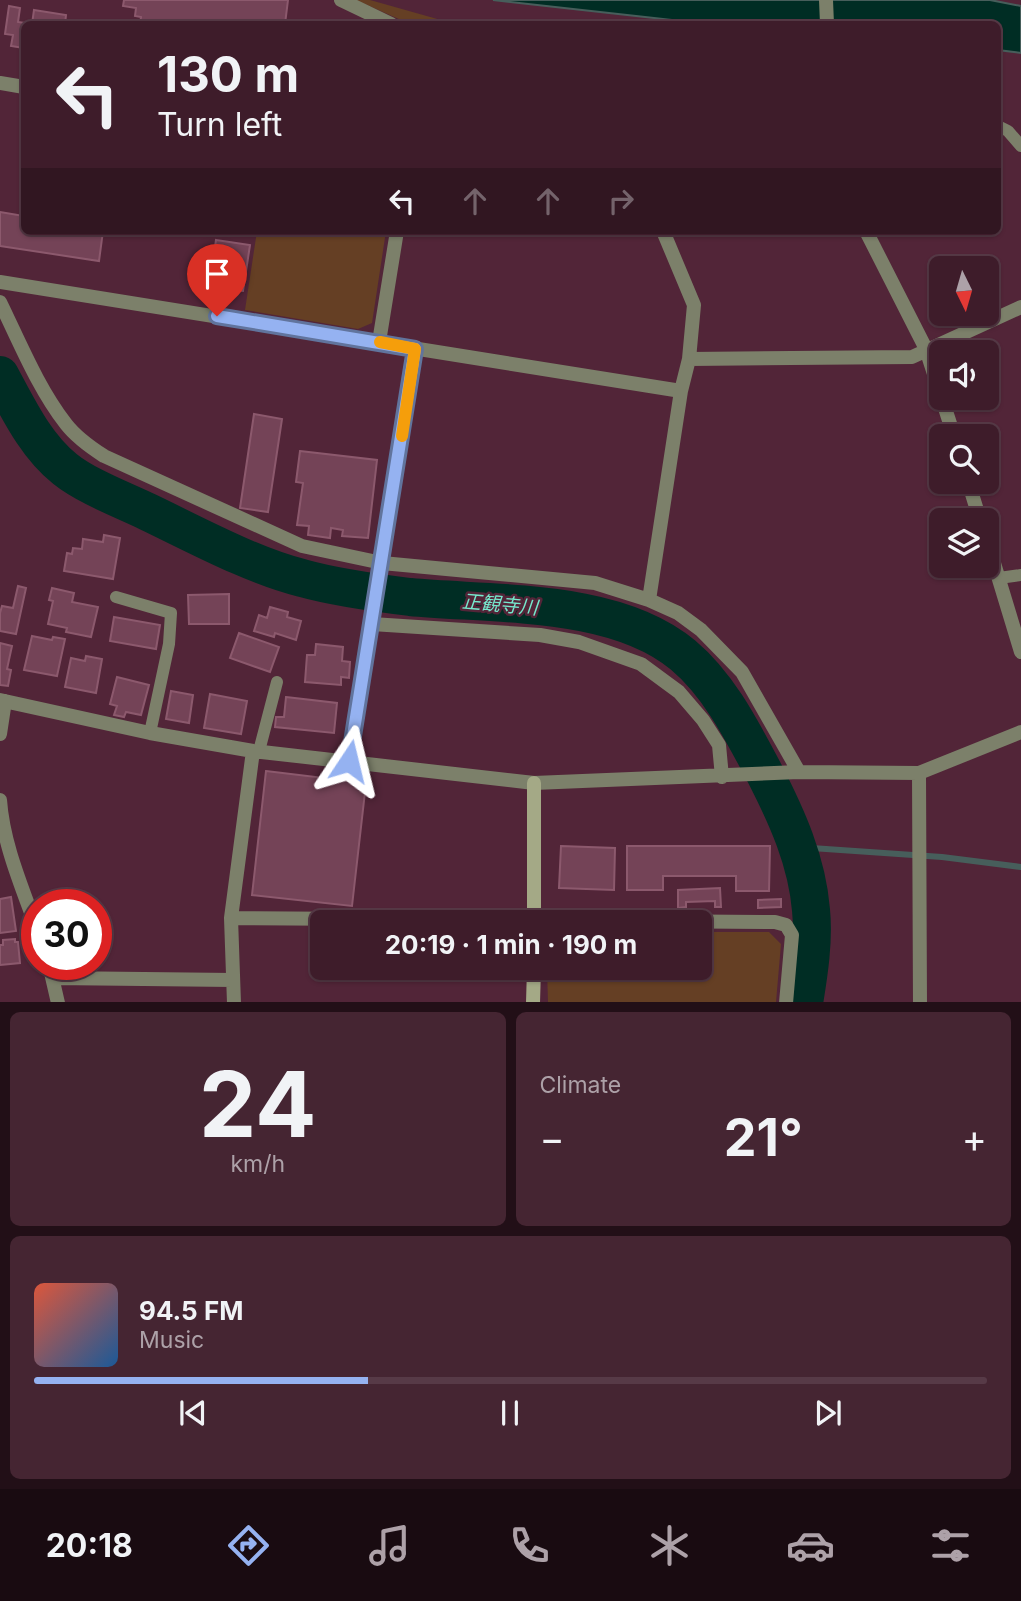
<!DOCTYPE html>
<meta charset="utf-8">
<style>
body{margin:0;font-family:Inter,"Noto Sans JP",sans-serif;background:#452532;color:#f1f3f6;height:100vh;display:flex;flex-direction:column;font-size:26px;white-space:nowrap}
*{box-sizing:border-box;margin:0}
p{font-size:23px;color:#ada1a8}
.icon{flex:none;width:38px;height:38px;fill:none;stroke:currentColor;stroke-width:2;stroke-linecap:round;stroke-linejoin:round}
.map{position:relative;height:1002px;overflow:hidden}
.side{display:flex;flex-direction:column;gap:10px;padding:10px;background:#220f17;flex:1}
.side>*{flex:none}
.top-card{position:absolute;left:21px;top:21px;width:980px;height:214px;border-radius:10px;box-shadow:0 2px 5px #0004,0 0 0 2px #573a47;background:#3e1c2a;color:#f1f3f6;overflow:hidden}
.needle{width:46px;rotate:175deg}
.buttons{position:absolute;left:929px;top:256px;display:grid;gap:14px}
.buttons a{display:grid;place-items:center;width:70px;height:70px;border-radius:10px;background:#3e1c2a;box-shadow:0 2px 5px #0004,0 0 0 2px #573a47;font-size:35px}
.speed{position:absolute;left:21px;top:889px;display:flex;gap:14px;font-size:35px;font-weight:700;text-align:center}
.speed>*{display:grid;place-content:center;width:91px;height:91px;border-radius:50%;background:#3e1c2a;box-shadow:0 2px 5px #0004,0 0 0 2px #573a47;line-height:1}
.speed .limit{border:10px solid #d22;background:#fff;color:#111}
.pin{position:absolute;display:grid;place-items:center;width:60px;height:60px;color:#fff;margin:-72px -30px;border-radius:50% 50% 50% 0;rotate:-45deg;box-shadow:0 0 7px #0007}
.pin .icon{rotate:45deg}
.me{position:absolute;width:77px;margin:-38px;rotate:10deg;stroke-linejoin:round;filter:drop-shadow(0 0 5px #0008)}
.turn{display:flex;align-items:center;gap:24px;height:147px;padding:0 21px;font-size:32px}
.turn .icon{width:91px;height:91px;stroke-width:2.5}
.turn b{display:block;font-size:49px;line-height:60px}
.lanes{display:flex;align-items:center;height:66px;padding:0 21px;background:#0003;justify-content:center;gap:35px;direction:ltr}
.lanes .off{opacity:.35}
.big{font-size:52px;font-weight:700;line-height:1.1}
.side .card{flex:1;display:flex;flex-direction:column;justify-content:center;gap:10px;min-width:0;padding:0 24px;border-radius:10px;background:#452532}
.side .dial{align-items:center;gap:0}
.dial b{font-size:91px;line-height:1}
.song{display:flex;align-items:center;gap:21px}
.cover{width:84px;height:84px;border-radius:10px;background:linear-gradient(135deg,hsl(10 70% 55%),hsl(210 70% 35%))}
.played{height:7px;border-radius:4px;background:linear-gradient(90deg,#95b2f1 35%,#573a47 35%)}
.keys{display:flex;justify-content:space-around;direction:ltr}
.heat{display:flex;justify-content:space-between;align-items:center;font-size:38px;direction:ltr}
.side .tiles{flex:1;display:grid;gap:10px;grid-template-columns:1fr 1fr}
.card:last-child{grid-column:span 2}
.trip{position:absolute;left:310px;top:910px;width:402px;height:70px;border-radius:10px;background:#3e1c2a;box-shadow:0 2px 5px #0004,0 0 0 2px #573a47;font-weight:700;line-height:70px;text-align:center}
.tab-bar{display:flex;height:112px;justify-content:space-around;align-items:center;background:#190b11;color:#ada1a8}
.tab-bar .icon{width:49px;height:49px}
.tab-bar .active{color:#95b2f1}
.tab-bar b{font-size:32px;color:#f1f3f6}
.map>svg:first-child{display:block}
</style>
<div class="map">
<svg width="1021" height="1003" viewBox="0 0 1021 1003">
<rect width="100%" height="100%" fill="#522538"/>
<path fill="#653f24" d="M356,0H370L455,24H410Z
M257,231H386L372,323L358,329L245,310Z
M700,932H769L781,944L776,1002H548L547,968H700Z"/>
<path fill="#002d24" stroke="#475e5b" stroke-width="2" d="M493,0H990L1021,6V53L998,50V24H708Z"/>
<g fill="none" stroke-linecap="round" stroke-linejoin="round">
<path stroke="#475e5b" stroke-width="6" d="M797,847L942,857L1021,867"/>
<path stroke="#002d24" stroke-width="38" d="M0,375C18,408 35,445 65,469C86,486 123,500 148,512C194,534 253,566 302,578C334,587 377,593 410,597C496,605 615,598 683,655C720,686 743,733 765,774C787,817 807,861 811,910C814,940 809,973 804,1003"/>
</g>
<path fill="#744357" stroke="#8c596d" stroke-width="2" d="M124,0H288L285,24H175L149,21L148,24H140L141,17L135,16L136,8L123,6Z
M9,6L20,8L18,22L32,24H24V48L11,46L13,35L5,34Z
M34,10L66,15L65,24H32Z
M0,212L24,216V231H103L99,261L0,246Z
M216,240L250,245L243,291L209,287Z
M254,414L282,419L268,512L240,508Z
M300,451L377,460L368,538L342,536L343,530L331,528L330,538L308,535L309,526L297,525L303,483L296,482Z
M104,535L120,538L113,579L64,571L67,553L72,554L73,548L82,549L83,539L103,542Z
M18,586L26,588L16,634L0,631V613L2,606L13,608Z
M52,588L74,593L72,602L98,607L91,637L66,632L67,628L48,624L53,601L49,600Z
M229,594V624H189L188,595Z
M270,607L288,612L287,617L301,621L296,640L275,633L274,637L254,631L259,615L267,618Z
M114,617L160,625L156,649L110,641Z
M239,633L279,647L270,672L230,658Z
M32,636L52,640L53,637L65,639L57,676L24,670Z
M0,643L12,646L7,669L11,670L8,686L0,685Z
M316,644L343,647L342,661L350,662L349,678L341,677V685L305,682L307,655H315Z
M86,656L102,659L96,693L65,687L71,658L85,661Z
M117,677L149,685L141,715L126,712L124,717L114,715L117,706L110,704Z
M171,691L193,695L189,723L166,719Z
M210,694L247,701L241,734L204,728Z
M286,697L337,703L334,733L275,727L276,717H284Z
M266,771L366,783L352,906L252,895Z
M561,846L615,848L614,890L559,888Z
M627,846H770L769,891H736V876H663V890H627Z
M720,888L721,907H715V901L686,902V907L678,908V890Z
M11,897L16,931L0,933V899Z
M781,899V907L758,908V900Z
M15,939V942H18L20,963L0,965V945H3V940Z"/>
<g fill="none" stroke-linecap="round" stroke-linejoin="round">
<path stroke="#7c806a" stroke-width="12" d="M998,126L1008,131L1021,146
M999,578L1021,575
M116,597L171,613L169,644L150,733
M259,751L277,682"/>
<path stroke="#7c806a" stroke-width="14" d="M341,0L391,24
M826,0L827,24
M0,83L24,87
M866,231L926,349L954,436
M0,282L681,391
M0,302C20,343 38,388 66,424C76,437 90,447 104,456L302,546L382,563L595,583L649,600L678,613L701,630L742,672L799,772
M379,342L397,231
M689,359L912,357L1021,307
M968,481L980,520
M987,540L1021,652
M649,600L681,391L689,359L694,305L663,231
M372,624L540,635L579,642L641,664L679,692L703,720L719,745L722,777
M0,700L150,733L253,751L534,783L799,772L919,773L1021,732
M0,734L5,701
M349,761L416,350
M919,773L920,1003
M0,800C3,844 22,887 37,929
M231,918L775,922L786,925L792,935L786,1003
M49,964L58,1003
M54,978L233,980
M234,1003L231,918L253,751"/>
<path stroke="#a4a986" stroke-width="14" d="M534,922V783
M533,1003L534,968"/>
</g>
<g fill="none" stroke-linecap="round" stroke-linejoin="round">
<g stroke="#61749d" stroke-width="18">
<path id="route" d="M217,316L415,349L349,761"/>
</g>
<use href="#route" stroke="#95b2f1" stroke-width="12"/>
<path stroke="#f59e0b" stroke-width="12" d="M380,342L415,349L402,436"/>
</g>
<g text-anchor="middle" stroke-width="5" stroke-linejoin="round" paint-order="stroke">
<g font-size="19" font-style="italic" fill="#76e9cd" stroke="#522538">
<text transform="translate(500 604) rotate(5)" y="7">正観寺川</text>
</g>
</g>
</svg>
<div class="buttons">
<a><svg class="needle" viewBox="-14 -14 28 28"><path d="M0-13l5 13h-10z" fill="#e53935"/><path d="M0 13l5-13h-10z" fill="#ada1a8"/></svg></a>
<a><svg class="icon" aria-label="sound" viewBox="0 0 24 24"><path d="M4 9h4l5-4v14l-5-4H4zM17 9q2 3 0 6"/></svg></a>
<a><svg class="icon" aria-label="search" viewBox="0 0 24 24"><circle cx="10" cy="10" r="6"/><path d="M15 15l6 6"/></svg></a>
<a><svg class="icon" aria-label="layers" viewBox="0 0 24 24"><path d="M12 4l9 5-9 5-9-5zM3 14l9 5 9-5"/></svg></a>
</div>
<div class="speed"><div class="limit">30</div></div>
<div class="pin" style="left:217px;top:316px;background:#d93025"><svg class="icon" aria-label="arrive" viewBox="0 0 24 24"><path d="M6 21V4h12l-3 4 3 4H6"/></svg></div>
<svg class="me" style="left:349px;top:761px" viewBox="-20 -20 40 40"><path d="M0-17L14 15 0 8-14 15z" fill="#95b2f1" stroke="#fff" stroke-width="4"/></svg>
<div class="trip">20:19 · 1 min · 190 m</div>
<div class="top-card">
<div class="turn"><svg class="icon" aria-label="left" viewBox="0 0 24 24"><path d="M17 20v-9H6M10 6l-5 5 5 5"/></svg><div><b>130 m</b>Turn left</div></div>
<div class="lanes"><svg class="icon" aria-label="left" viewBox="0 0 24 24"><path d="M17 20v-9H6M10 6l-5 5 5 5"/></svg><svg class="icon off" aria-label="ahead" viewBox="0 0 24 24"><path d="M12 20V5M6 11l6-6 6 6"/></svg><svg class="icon off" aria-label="ahead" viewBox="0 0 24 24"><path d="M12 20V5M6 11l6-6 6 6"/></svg><svg class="icon off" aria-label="right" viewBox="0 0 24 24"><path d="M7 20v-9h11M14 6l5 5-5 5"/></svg></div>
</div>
</div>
<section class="side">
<div class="tiles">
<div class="card dial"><b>24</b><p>km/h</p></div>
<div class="card"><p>Climate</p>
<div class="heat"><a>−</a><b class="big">21°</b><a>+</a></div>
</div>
<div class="card">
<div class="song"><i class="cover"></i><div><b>94.5 FM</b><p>Music</p></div></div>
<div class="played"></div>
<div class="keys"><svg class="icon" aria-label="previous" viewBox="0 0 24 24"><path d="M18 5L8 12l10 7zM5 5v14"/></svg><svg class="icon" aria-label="pause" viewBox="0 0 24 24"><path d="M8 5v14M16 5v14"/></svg><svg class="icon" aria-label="next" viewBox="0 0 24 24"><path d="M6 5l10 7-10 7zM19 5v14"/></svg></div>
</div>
</div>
</section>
<nav class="tab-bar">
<b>20:18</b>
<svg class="icon active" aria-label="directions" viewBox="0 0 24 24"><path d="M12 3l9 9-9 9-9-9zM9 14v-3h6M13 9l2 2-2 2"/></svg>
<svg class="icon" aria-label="music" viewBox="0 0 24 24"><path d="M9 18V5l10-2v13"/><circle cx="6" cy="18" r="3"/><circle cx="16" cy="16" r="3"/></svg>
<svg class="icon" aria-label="phone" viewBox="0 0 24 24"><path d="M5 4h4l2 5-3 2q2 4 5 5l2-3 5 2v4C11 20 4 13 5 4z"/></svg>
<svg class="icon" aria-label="climate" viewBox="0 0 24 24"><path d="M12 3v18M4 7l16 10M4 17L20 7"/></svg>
<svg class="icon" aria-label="car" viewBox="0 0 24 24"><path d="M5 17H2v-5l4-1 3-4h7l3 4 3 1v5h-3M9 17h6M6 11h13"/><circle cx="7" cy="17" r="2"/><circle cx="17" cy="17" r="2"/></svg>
<svg class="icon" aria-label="filters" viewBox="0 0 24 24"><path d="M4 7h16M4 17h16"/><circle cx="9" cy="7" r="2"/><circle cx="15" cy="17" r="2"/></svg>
</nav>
